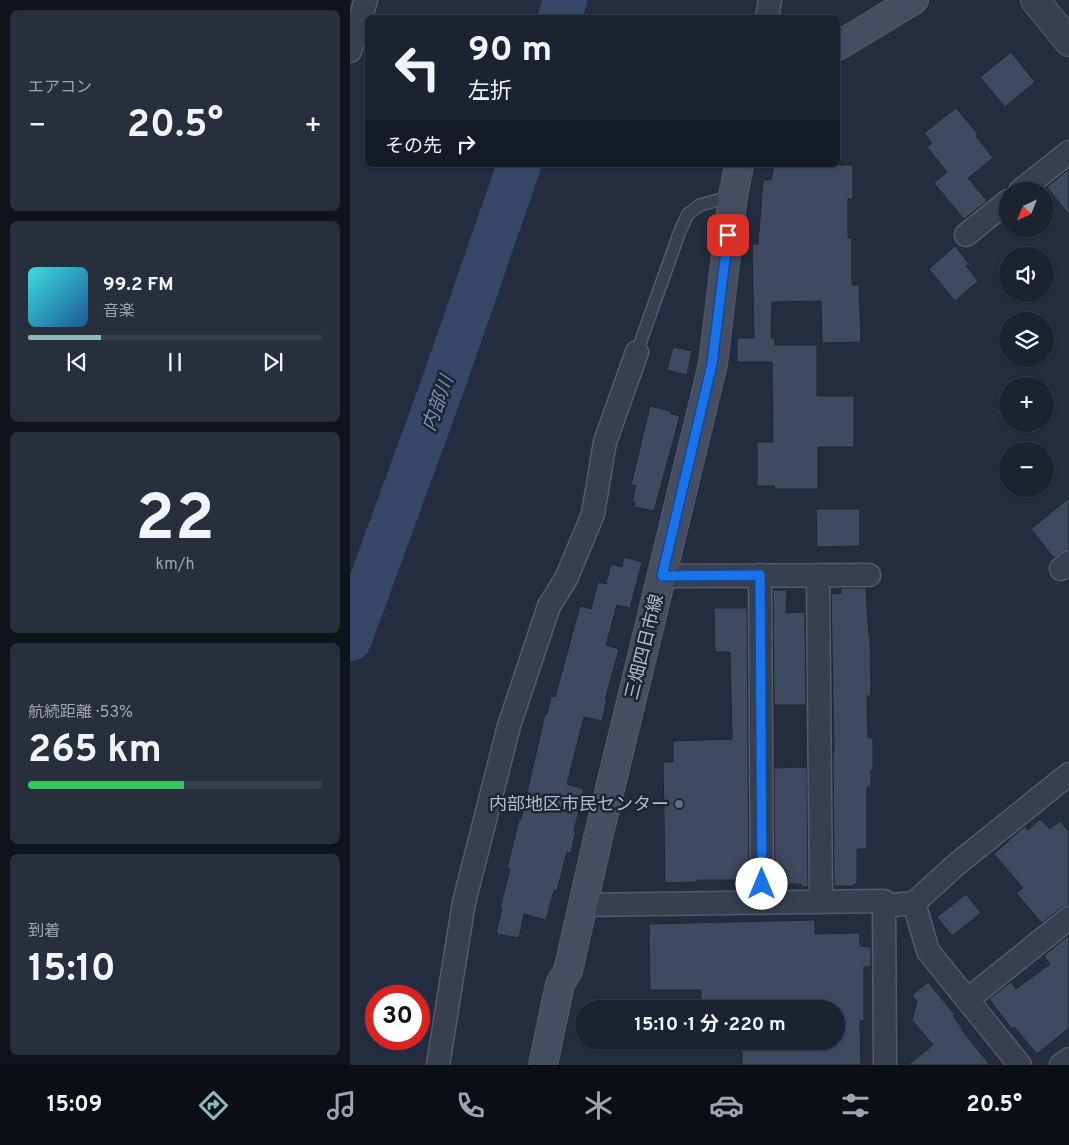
<!DOCTYPE html>
<html lang="ja">
<meta charset="utf-8">
<style>
body{margin:0;font-family:Overpass,"Noto Sans JP",sans-serif;background:#282f3c;color:#f1f3f6;height:100vh;display:flex;flex-direction:column;font-size:19px;white-space:nowrap}
*{box-sizing:border-box;margin:0}
p{font-size:16px;color:#a0a4ab}
.icon{flex:none;width:28px;height:28px;fill:none;stroke:currentColor;stroke-width:2;stroke-linecap:round;stroke-linejoin:round}
.map{position:relative;flex:1;overflow:hidden}
.side{display:flex;flex-direction:column;gap:10px;padding:10px;background:#0f131a;width:350px}
.side>*{flex:none}
.top-card{position:absolute;left:15px;top:15px;width:475px;height:152px;border-radius:8px;box-shadow:0 1px 4px #0004,0 0 0 1px #393f4c;background:#1b2230;color:#f1f3f6;overflow:hidden}
.needle{width:32px;rotate:223deg}
.fabs{position:absolute;left:649px;top:182px;display:grid;gap:10px}
.fabs a{display:grid;place-items:center;width:55px;height:55px;border-radius:50%;background:#1b2230;box-shadow:0 1px 4px #0004,0 0 0 1px #393f4c;font-size:25px}
.speed{position:absolute;left:15px;top:985px;display:flex;gap:10px;font-size:25px;font-weight:700;text-align:center}
.speed>*{display:grid;place-content:center;width:65px;height:65px;border-radius:50%;background:#1b2230;box-shadow:0 1px 4px #0004,0 0 0 1px #393f4c;line-height:1}
.speed .limit{border:8px solid #d22;background:#fff;color:#111}
.pin{position:absolute;display:grid;place-items:center;width:42px;height:42px;color:#fff;margin:-21px;border-radius:10px;box-shadow:0 2px 8px #0006}
.me{position:absolute;width:55px;margin:-28px;rotate:0deg;stroke-linejoin:round;filter:drop-shadow(0 0 4px #0008)}
.turn{display:flex;align-items:center;gap:18px;height:105px;padding:0 20px;font-size:22px}
.turn .icon{width:65px;height:65px;stroke-width:2.5}
.turn b{display:block;font-size:35px;line-height:42px}
.then{display:flex;align-items:center;height:48px;padding:0 20px;background:#0003;gap:10px;font-size:19px}
.big{font-size:38px;font-weight:700;line-height:1.1}
.side .widget{flex:1;display:flex;flex-direction:column;justify-content:center;gap:8px;min-width:0;padding:0 18px;border-radius:8px;background:#282f3c}
.side .dial{align-items:center;gap:0}
.dial b{font-size:65px;line-height:1}
.song{display:flex;align-items:center;gap:15px}
.cover{width:60px;height:60px;border-radius:8px;background:linear-gradient(135deg,hsl(180 70% 55%),hsl(210 70% 35%))}
.played{height:5px;border-radius:2px;background:linear-gradient(90deg,#8bbbb9 25%,#393f4c 25%)}
.keys{display:flex;justify-content:space-around;direction:ltr}
.heat{display:flex;justify-content:space-between;align-items:center;font-size:28px;direction:ltr}
.charge{height:8px;border-radius:4px;background:linear-gradient(90deg,#34c759 53%,#393f4c 0)}
.trip{position:absolute;left:225px;top:1000px;width:270px;height:50px;border-radius:25px;background:#1b2230;box-shadow:0 1px 4px #0004,0 0 0 1px #393f4c;font-weight:700;line-height:50px;text-align:center}
.menu{display:flex;height:80px;justify-content:space-around;align-items:center;background:#0b0e13;color:#a0a4ab}
.menu .icon{width:35px;height:35px}
.menu .current{color:#8bbbb9}
.menu b{font-size:22px;color:#f1f3f6}
main{display:flex;flex:1;min-height:0}
.map>svg:first-child{display:block}
</style>
<main>
<section class="side">
<div class="widget"><p>エアコン</p>
<div class="heat"><a>−</a><b class="big">20.5°</b><a>+</a></div>
</div>
<div class="widget">
<div class="song"><i class="cover"></i><div><b>99.2 FM</b><p>音楽</p></div></div>
<div class="played"></div>
<div class="keys"><svg class="icon" aria-label="previous" viewBox="0 0 24 24"><path d="M18 5L8 12l10 7zM5 5v14"/></svg><svg class="icon" aria-label="pause" viewBox="0 0 24 24"><path d="M8 5v14M16 5v14"/></svg><svg class="icon" aria-label="next" viewBox="0 0 24 24"><path d="M6 5l10 7-10 7zM19 5v14"/></svg></div>
</div>
<div class="widget dial"><b>22</b><p>km/h</p></div>
<div class="widget"><p>航続距離 · 53%</p><b class="big">265 km</b><div class="charge"></div></div>
<div class="widget"><p>到着</p><b class="big">15:10</b></div>
</section>
<div class="map">
<svg width="719" height="1065" viewBox="0 0 719 1065">
<rect width="100%" height="100%" fill="#242d40"/>
<g fill="none" stroke-linecap="round" stroke-linejoin="round">
<path stroke="#374768" stroke-width="44" d="M210,18L215,0
M0,639L94,382L169,165"/>
</g>
<path fill="#3f4a60" stroke="#1f2737" d="M661,52L685,82L655,107L630,77Z
M606,108L628,134L626,136L643,158L618,178L637,201L614,219L584,183L597,172L577,147L582,143L574,133Z
M424,165H503V199H498V238H502V285H509L511,342L472,343L471,301L422,302L421,338H425V345H467V396H504V447H468V489H425L424,486H407V442H423L422,362H387V338H404L402,244H408L413,180H421Z
M719,169V215L697,187Z
M605,246L619,264L616,266L628,281L605,301L579,269Z
M323,347L342,351L337,375L317,370Z
M300,406L321,411V414L330,416L304,511L284,507L285,502L282,501L286,486L281,485Z
M719,498V549L711,552L704,558L681,529Z
M466,509H510V546L467,547Z
M274,557L292,562L280,608L267,605L256,645L269,649L255,700H257L252,721L234,717L217,784L234,789L224,831H226L221,853L217,852L207,891L204,890L196,920L174,914L169,938L146,934L152,908H150L160,869H157L169,819H171L195,714H197L201,696L205,697L230,606L241,609L248,582L256,584L261,564L272,567Z
M491,588H516L519,637H520L521,696H517L518,738H523V771L521,770V787H517V849H507V884H504V886H484L483,751H484L481,594L491,593Z
M423,590H437L436,613L455,612L456,705H424Z
M364,608H397L399,880H347V882L315,883L313,762H323V741L382,739L380,652H365Z
M457,767L458,887H451V884H432L431,881H425L424,768Z
M690,819L700,829L710,821L719,832V905L711,908L692,923L666,893L673,888L644,854L675,826L678,830Z
M616,894L631,913L602,936L587,917Z
M465,920V934L510,933V946L521,947V967H514V1020L510,1021L511,1065H392V1041H486V1009H351V990H300L299,924Z
M719,935V1028L687,1054L664,1027L662,1029L639,999L661,982L666,989L700,964L694,956Z
M578,982L605,1015L603,1016L612,1028L611,1029L640,1065H558L583,1045L562,1020L567,1001L562,995Z"/>
<g fill="none" stroke-linecap="round" stroke-linejoin="round">
<g stroke="#535b6b" stroke-width="14">
<path id="service" d="M287,352L330,231L338,214L350,205L383,196"/>
</g>
<g stroke="#535b6b" stroke-width="25">
<path id="minor" d="M417,18L420,0
M0,51L16,0
M670,191L719,152
M616,235L658,201
M711,569L719,562
M410,575L412,903
M468,575L471,902
M312,576L519,575
M564,903L578,951L670,1065
M233,905L534,901L535,1065
M534,906L564,903L607,864L719,774
M617,1000L719,918
M88,1065L114,902L159,726L199,606L216,579L243,514L255,442L287,352
M711,1065L719,1059"/>
</g>
<g stroke="#535b6b" stroke-width="30">
<path id="tertiary" d="M685,0L719,42"/>
</g>
<g stroke="#535b6b" stroke-width="30">
<path id="secondary" d="M488,46L564,0
M193,1065L210,984L218,971L248,838L363,364L383,196L389,165"/>
</g>
<use href="#service" stroke="#384050" stroke-width="11"/>
<use href="#minor" stroke="#384050" stroke-width="22"/>
<use href="#tertiary" stroke="#384050" stroke-width="28"/>
<use href="#secondary" stroke="#464e63" stroke-width="28"/>
</g>
<g fill="none" stroke-linecap="round" stroke-linejoin="round">
<g stroke="#114b97" stroke-width="12">
<path id="route" d="M378,235L362,364L312,576L410,575L412,884"/>
</g>
<use href="#route" stroke="#1a73e8" stroke-width="9"/>
</g>
<circle fill="#5c6f8a" stroke="#1d2535" stroke-width="2" cx="329" cy="804" r="5"/>
<g text-anchor="middle" stroke-width="5" stroke-linejoin="round" paint-order="stroke">
<g font-size="18" fill="#b4bbcb" stroke="#1d2535">
<text transform="translate(294 647) rotate(-76)" y="6">三畑四日市線</text>
</g>
<g font-size="18" fill="#b4bbcb" stroke="#1d2535" text-anchor="end">
<text x="319" y="810">内部地区市民センター</text>
</g>
<g font-size="19" font-style="italic" fill="#7b8eb3" stroke="#1d2535">
<text transform="translate(87 403) rotate(-70)" y="7">内部川</text>
</g>
</g>
</svg>
<div class="fabs">
<a><svg class="needle" viewBox="-14 -14 28 28"><path d="M0-13l5 13h-10z" fill="#e53935"/><path d="M0 13l5-13h-10z" fill="#a0a4ab"/></svg></a>
<a><svg class="icon" aria-label="sound" viewBox="0 0 24 24"><path d="M4 9h4l5-4v14l-5-4H4zM17 9q2 3 0 6"/></svg></a>
<a><svg class="icon" aria-label="layers" viewBox="0 0 24 24"><path d="M12 4l9 5-9 5-9-5zM3 14l9 5 9-5"/></svg></a>
<a>+</a>
<a>−</a>
</div>
<div class="speed"><div class="limit">30</div></div>
<div class="pin" style="left:378px;top:235px;background:#d93025"><svg class="icon" aria-label="arrive" viewBox="0 0 24 24"><path d="M6 21V4h12l-3 4 3 4H6"/></svg></div>
<svg class="me" style="left:412px;top:884px" viewBox="-20 -20 40 40"><circle r="19" fill="#fff"/><path d="M0-13L10 11 0 6-10 11z" fill="#1a73e8"/></svg>
<div class="trip">15:10 · 1 分 · 220 m</div>
<div class="top-card">
<div class="turn"><svg class="icon" aria-label="left" viewBox="0 0 24 24"><path d="M17 20v-9H6M10 6l-5 5 5 5"/></svg><div><b>90 m</b>左折</div></div>
<div class="then">その先<svg class="icon" aria-label="right" viewBox="0 0 24 24"><path d="M7 20v-9h11M14 6l5 5-5 5"/></svg></div>
</div>
</div>
</main>
<nav class="menu">
<b>15:09</b>
<svg class="icon current" aria-label="directions" viewBox="0 0 24 24"><path d="M12 3l9 9-9 9-9-9zM9 14v-3h6M13 9l2 2-2 2"/></svg>
<svg class="icon" aria-label="music" viewBox="0 0 24 24"><path d="M9 18V5l10-2v13"/><circle cx="6" cy="18" r="3"/><circle cx="16" cy="16" r="3"/></svg>
<svg class="icon" aria-label="phone" viewBox="0 0 24 24"><path d="M5 4h4l2 5-3 2q2 4 5 5l2-3 5 2v4C11 20 4 13 5 4z"/></svg>
<svg class="icon" aria-label="climate" viewBox="0 0 24 24"><path d="M12 3v18M4 7l16 10M4 17L20 7"/></svg>
<svg class="icon" aria-label="car" viewBox="0 0 24 24"><path d="M5 17H2v-5l4-1 3-4h7l3 4 3 1v5h-3M9 17h6M6 11h13"/><circle cx="7" cy="17" r="2"/><circle cx="17" cy="17" r="2"/></svg>
<svg class="icon" aria-label="filters" viewBox="0 0 24 24"><path d="M4 7h16M4 17h16"/><circle cx="9" cy="7" r="2"/><circle cx="15" cy="17" r="2"/></svg>
<b>20.5°</b>
</nav>
